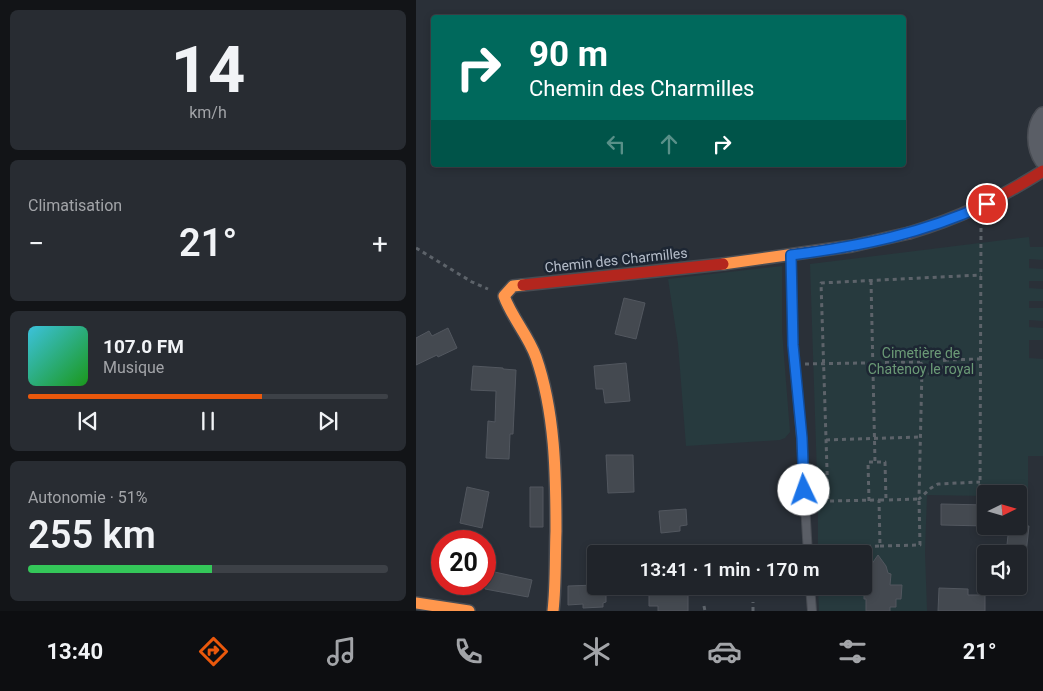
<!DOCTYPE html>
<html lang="fr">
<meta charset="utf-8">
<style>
body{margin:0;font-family:Roboto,sans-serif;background:#282c32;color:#f1f3f6;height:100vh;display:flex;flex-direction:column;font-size:19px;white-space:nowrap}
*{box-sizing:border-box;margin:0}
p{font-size:16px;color:#a2a4a8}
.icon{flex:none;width:28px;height:28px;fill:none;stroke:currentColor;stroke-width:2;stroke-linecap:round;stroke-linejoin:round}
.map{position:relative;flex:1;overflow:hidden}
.panel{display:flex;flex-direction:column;gap:10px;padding:10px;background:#121417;width:416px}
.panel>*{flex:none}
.guide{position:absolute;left:15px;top:15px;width:475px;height:152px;border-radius:5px;box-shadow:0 2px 8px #0003,0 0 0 1px #3d4147;background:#00695c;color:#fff;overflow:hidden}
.needle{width:32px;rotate:85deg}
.tools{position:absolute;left:561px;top:485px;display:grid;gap:10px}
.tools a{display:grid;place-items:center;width:50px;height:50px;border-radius:5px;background:#20242a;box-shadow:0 2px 8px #0003,0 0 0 1px #3d4147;font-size:25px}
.speed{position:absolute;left:15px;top:530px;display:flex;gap:10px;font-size:25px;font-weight:700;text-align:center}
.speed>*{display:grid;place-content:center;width:65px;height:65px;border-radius:50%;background:#20242a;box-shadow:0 2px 8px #0003,0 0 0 1px #3d4147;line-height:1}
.speed .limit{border:8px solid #d22;background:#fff;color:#111}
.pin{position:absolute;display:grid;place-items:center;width:42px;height:42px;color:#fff;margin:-21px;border:2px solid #fff;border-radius:50%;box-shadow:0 1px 5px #0007}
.me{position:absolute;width:55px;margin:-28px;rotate:357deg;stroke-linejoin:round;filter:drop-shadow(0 0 4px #0008)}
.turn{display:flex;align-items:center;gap:18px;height:105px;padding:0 15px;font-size:22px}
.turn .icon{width:65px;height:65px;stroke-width:2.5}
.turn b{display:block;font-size:35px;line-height:42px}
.lanes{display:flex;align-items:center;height:48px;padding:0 15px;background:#0003;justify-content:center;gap:25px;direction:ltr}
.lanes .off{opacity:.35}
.big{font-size:38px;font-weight:600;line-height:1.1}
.panel .widget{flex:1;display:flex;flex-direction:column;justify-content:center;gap:8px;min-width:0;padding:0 18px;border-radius:8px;background:#282c32}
.panel .dial{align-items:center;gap:0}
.dial b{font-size:65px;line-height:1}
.song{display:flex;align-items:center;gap:15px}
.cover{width:60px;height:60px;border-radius:8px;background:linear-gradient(135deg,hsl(190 70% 55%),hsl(120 70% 35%))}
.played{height:5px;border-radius:2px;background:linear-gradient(90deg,#ea580c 65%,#3d4147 65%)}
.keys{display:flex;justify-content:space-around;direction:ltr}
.heat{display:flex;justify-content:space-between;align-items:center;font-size:28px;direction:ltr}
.charge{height:8px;border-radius:4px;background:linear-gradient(90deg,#34c759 51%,#3d4147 0)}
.trip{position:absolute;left:171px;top:545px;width:285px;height:50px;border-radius:5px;background:#20242a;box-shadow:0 2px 8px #0003,0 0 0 1px #3d4147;font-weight:600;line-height:50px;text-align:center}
.dock{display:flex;height:80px;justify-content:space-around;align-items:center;background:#0d0e11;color:#a2a4a8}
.dock .icon{width:35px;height:35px}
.dock .active{color:#ea580c}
.dock b{font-size:22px;color:#f1f3f6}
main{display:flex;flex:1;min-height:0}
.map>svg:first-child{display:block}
</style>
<main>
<section class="panel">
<div class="widget dial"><b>14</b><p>km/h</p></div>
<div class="widget"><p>Climatisation</p>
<div class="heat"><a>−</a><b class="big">21°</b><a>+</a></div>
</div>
<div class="widget">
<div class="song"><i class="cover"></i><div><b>107.0 FM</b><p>Musique</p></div></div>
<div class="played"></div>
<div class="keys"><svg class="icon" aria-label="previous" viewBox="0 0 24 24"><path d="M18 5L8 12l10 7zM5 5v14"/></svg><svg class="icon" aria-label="pause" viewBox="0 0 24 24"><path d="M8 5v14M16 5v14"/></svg><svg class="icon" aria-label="next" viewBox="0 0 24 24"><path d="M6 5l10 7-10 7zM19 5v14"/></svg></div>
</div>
<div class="widget"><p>Autonomie · 51%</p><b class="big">255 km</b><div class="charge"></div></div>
</section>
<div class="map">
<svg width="627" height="611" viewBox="0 0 627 611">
<rect width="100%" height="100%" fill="#2a3038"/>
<path fill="#273a3e" d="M613,237L614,247H627V260L613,259V268L627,269V281H613V288L627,289V301H613V308H627V321L613,320V327L627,328V340H613V358L627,359V456H612V497H603L602,494H570V496L511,495L509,553L511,611H403L402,586H448V554H402V506L394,264Z
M366,266V331L374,432L369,438L364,440L270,446L262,344L252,279Z"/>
<path fill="#444950" stroke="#52575f" d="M208,298L229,303L220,339L199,334Z
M32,328L41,348L22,357L21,355L0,365V338L13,331L16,336Z
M210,363L214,401L189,403L187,389H180L178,366Z
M57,366L87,368V369L100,370L97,434H94L93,459L70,458L72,421L79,422L80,391L55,390Z
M190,455H217L218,492L192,493Z
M51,487L73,492L66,528L44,523Z
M114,487H127V527H114Z
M525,504L570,505V526L525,525Z
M270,509L271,525L264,526V531L245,533L243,511Z
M593,526H613L610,554H590Z
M462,555L470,566L472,573L475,574L474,585H486L485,599H480V607H474V611H450V599H448V585H450L451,571Z
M69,570L116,580L112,597L69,589Z
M180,585V586H190V602L187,603V607L167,608V604L152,605V586Z
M523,588L552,589V595H569V611H522Z
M233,592H272V611H242V606H233Z"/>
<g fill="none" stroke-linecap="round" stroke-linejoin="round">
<g stroke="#484c53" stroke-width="10">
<path id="lane" d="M375,256L377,345L385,438L392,554
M394,586L396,611"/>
</g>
<g stroke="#484c53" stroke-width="18">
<path id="street" d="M627,115C617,127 618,148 627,161"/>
</g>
<g stroke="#484c53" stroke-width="14">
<path id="slow" d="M307,264L436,246L493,233
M107,285L97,286L88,296C96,318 112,335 120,357C139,412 140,473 140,531C139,558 140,584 137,611
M0,603L53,611"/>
</g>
<g stroke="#484c53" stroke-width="14">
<path id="jam" d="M493,233C544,218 582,199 627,171
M107,285L307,264"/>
</g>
<path stroke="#5d636a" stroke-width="3" stroke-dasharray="4 4" stroke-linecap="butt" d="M0,248L56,282L72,289
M455,281L459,462
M529,360L564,359
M389,364L504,362
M506,368L514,374L524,372L529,365L528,355C519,347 510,347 504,358L506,368L503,499L515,488L522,484L564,482
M410,440L504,437
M564,496L565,226
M453,501L452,462H469L470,500H463
M464,546L504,545L503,499L470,500
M403,548L464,546L463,500L412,501L405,283L565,275
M288,606L289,611
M337,611V602"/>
<use href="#lane" stroke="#5a5e66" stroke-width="8"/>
<use href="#street" stroke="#5a5e66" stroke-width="15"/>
<use href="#slow" stroke="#ff974d" stroke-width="11"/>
<use href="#jam" stroke="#b3261e" stroke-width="11"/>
</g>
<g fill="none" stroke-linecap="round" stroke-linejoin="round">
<g stroke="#114b97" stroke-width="12">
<path id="route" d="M388,490L386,438L377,345L375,255C446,246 505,234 571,204"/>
</g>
<use href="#route" stroke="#1a73e8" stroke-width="9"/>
</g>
<g text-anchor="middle" stroke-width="5" stroke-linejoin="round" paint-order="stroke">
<g font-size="14" fill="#b4bcc9" stroke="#1d2633">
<text transform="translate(200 260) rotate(-6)" y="5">Chemin des Charmilles</text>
</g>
<g font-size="14" fill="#6b9a76" stroke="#1d2633">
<text x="505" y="358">Cimetière de<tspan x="505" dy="16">Chatenoy le royal</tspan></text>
</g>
</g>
</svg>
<div class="tools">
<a><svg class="needle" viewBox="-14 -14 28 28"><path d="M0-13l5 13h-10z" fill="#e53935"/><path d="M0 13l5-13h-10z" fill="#a2a4a8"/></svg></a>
<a><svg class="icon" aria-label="sound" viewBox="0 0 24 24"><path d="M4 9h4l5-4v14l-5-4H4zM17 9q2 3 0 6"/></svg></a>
</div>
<div class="speed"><div class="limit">20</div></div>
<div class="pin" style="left:571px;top:204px;background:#d93025"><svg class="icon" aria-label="arrive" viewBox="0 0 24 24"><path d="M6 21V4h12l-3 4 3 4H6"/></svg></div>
<svg class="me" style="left:388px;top:490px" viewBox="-20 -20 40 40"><circle r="19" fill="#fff"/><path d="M0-13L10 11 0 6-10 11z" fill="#1a73e8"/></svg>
<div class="trip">13:41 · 1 min · 170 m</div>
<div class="guide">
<div class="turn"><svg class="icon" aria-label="right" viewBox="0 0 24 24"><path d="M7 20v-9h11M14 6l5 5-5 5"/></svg><div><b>90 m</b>Chemin des Charmilles</div></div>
<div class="lanes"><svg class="icon off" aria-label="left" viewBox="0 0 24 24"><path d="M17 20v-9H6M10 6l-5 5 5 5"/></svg><svg class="icon off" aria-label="ahead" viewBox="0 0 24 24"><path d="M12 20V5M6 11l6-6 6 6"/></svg><svg class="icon" aria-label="right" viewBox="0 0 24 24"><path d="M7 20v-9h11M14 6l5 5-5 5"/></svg></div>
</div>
</div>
</main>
<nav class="dock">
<b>13:40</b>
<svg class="icon active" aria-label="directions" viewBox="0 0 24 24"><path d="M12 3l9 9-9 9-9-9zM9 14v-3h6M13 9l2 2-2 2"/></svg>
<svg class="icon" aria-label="music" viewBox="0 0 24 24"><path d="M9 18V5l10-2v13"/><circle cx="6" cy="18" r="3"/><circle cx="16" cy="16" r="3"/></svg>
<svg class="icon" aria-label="phone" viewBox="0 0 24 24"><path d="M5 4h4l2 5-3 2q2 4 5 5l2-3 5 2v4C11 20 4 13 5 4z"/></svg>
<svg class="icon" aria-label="climate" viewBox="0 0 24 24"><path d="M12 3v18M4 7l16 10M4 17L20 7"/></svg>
<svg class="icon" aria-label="car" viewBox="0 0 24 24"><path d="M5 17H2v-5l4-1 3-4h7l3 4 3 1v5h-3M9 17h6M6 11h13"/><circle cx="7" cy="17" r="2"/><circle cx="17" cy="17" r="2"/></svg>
<svg class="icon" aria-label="filters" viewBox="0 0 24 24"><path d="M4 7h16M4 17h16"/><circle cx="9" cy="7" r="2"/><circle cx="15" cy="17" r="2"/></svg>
<b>21°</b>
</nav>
